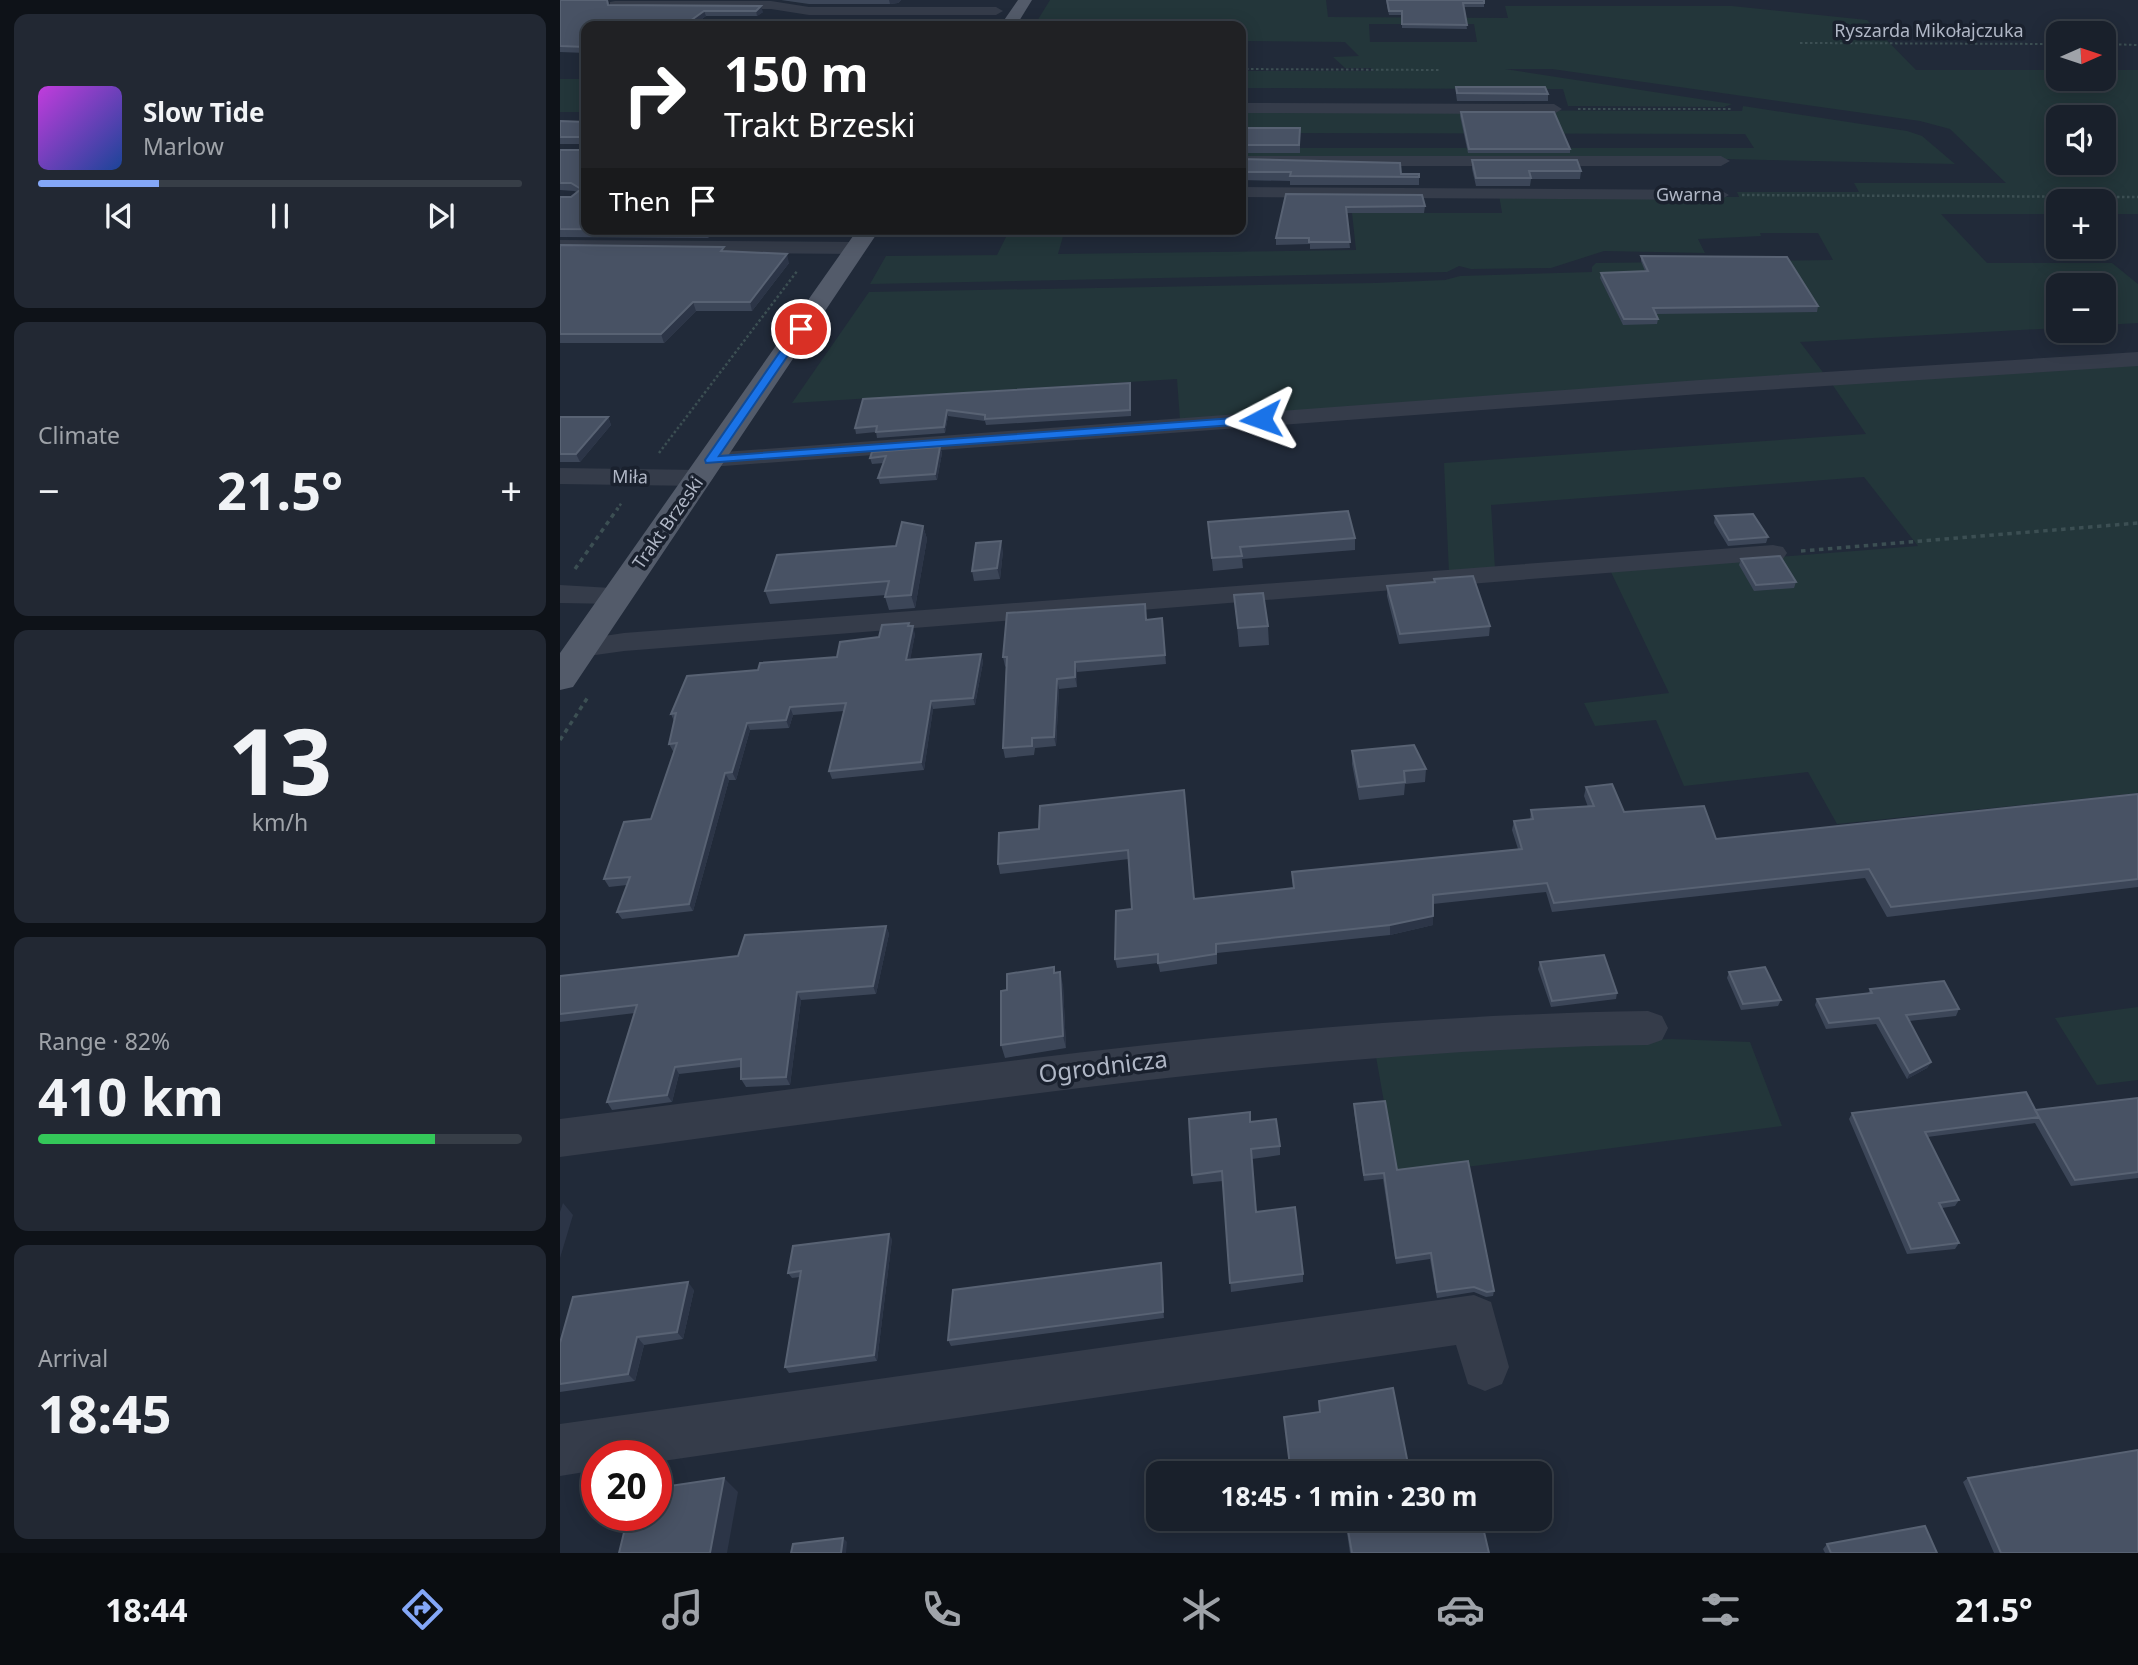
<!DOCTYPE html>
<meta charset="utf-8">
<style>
body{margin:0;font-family:"Noto Sans",sans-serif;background:#222833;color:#f1f3f6;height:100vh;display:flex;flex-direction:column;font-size:26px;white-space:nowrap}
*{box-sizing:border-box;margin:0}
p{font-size:23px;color:#9fa3a9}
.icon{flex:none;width:38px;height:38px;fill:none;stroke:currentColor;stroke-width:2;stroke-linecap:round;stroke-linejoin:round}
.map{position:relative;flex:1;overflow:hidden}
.side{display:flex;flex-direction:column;gap:14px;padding:14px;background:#0e1218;width:560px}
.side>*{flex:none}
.banner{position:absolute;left:21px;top:21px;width:665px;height:214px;border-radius:14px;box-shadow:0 4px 18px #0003,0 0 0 2px #373e47;background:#202124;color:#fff;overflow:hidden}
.needle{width:46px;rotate:87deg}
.fabs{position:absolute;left:1486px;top:21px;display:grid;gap:14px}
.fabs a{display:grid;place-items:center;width:70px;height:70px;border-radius:14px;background:#19202b;box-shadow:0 4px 18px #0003,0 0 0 2px #373e47;font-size:35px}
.speed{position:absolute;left:21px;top:1440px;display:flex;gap:14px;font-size:35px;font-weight:700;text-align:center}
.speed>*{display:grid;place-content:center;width:91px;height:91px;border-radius:50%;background:#19202b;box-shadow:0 4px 18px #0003,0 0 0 2px #373e47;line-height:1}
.speed .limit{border:10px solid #d22;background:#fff;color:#111}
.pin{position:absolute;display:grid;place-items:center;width:60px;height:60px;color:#fff;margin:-30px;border:4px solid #fff;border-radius:50%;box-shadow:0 2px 7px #0007}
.me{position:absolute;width:77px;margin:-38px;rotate:266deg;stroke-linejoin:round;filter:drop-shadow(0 0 5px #0008)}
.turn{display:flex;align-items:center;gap:24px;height:147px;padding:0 28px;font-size:32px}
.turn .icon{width:91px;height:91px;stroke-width:2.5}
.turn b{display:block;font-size:49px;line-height:60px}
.then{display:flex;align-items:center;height:66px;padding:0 28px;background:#0003;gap:14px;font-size:26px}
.big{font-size:52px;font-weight:700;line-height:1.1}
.side .widget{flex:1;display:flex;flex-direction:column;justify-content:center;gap:10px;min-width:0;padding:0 24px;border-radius:14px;background:#222833}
.side .dial{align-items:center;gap:0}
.dial b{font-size:91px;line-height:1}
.song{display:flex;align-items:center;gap:21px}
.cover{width:84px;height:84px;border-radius:10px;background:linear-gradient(135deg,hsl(290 70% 55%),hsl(220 70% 35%))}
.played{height:7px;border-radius:4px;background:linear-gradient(90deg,#84a7f7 25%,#373e47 25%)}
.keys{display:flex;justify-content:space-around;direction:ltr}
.heat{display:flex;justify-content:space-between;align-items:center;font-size:38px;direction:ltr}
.charge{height:10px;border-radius:5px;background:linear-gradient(90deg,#34c759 82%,#373e47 0)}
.trip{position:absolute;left:586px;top:1461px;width:406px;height:70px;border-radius:14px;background:#19202b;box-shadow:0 4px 18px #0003,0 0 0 2px #373e47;font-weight:700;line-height:70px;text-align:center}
.tabs{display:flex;height:112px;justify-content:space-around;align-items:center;background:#0a0d11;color:#9fa3a9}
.tabs .icon{width:49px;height:49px}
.tabs .active{color:#84a7f7}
.tabs b{font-size:32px;color:#f1f3f6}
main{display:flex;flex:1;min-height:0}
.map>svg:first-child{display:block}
</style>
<main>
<section class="side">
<div class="widget">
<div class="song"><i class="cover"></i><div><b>Slow Tide</b><p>Marlow</p></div></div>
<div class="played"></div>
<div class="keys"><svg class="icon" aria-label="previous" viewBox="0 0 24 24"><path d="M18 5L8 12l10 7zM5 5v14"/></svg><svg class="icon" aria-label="pause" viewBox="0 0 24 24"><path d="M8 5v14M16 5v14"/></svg><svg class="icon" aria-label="next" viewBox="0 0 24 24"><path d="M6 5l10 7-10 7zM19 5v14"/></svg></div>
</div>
<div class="widget"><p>Climate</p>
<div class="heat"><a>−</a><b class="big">21.5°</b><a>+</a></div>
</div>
<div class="widget dial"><b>13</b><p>km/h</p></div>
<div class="widget"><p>Range · 82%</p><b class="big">410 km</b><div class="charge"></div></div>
<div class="widget"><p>Arrival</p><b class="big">18:45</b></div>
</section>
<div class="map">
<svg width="1578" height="1553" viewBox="0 0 1578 1553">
<rect width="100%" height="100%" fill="#212a39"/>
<path fill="#23363a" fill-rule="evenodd" d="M490,0H766L768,17L948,18L945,6H1172L1307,20L1356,70H1498V79H1544V70H1578V214H1544V201H1498V214H1381L1427,263H1552L1578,284V323L1544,325V285H1498V328L1240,342L1265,375L620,420L617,379L232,403L309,292L815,283L885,280L900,276L1032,272V267L1036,263L1273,260L1258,233H1200L1201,236L1138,239L1145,253L1044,251L991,268L911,269L899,266L887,272L310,284L326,256L437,255L450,229H505L498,254L796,250L792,213H942L939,195L1179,197L1177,192H1299L1294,183H1446L1390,129L1360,121L992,69H945L1172,104L1164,107L1008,106L1003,89L681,88V71H815L812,68H785L773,57L799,56L785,42L681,41V26H474ZM809,24H914L917,42H810ZM1498,117H1544V163H1498Z
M0,79H26V112H0Z
M1183,106L1347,131L1362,136L1395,164L1165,159L681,160V148H1194L1185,134L681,133V110L1182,111Z
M1578,365V793L1277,824L1248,772L1124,786L1096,720L1035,726L1024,703L1109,693L1050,570L1358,546L1304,477L931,505L935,569L889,573L884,463L1306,434L1272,384Z
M1578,1007V1080L1537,1085L1495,1018Z
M1111,1039L1190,1042L1222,1126L837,1176L815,1051Z"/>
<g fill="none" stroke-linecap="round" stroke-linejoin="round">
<path stroke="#3c4f53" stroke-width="2" stroke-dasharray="2.5 2.5" stroke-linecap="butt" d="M1240,43L1498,44
M1544,44L1578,45
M681,69L880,70
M1018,109H1171"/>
<path stroke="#3c4f53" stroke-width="2.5" stroke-dasharray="2.5 2.5" stroke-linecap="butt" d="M1182,195L1578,197
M99,453L238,270
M57,510L62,502"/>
<path stroke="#3c4f53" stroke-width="3.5" stroke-dasharray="4.5 4.5" stroke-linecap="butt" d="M1241,551L1578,523
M15,569L58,508
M0,740L28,697"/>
<path fill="#353c4a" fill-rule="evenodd" d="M55,1H211L249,7H436L443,11L436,15H249L211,9L50,8V2Z
M681,103L994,104L1002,109L994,114L681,113Z
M681,156H1161L1170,161L1161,166H681Z
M681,187L1160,190L1169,195L1160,200L681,197Z
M0,240L297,242L307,248L297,254L0,252Z
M1578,352V366L1140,394L150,467L141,465L138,460L141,455L150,453L1140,380Z
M0,468L140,470L149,473L153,478L149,483L140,486L0,484Z
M1213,545L1223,547L1227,553L1223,559L64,651L21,657L10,655L6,648L10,641L64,633Z
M0,585L69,589L73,595L69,601L59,604L0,603Z
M1088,1011L1102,1016L1108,1028L1102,1040L1088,1045C723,1050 362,1110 0,1157V1119C362,1074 723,1016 1088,1011Z
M914,1295L931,1302L949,1367L942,1384L925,1391L908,1384L896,1345L96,1462V1456H37V1470L0,1476V1424Z"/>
<path fill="#535b6a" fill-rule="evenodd" d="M458,0H472L456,26H440Z
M298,229H320L13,687L0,690V653Z"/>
</g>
<path fill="#3c4658" d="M0,0H76H48L49,5L203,12L197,16H146L132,26H26V53L0,52Z
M221,0H341L338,3L330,4H249Z
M826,0H924V7H904L907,29L842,28V15H829Z
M896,87L988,94V101H897L896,94Z
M901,112L1010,149V153H908L900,116Z
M0,121L26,122V229H157L148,238L0,237V197H11L17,192L14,191L0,190V150H25V144H0Z
M681,128L740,136V153H681Z
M681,159L841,174L859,177V185H730V181L681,180Z
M912,160L1021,171L1020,179H971L970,186H916L912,169Z
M726,194L865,206L864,213H786L790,248L750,249V244L716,245V238Z
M0,245L166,251L229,263L192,311H136L104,343H0Z
M1081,256L1258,306L1257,312L1096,314L1098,319L1097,324L1063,325L1040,278L1041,273L1085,271L1081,261Z
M571,389V416L426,425L425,421L388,416L385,433L317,438L316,432L296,434L295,428L303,399Z
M0,417H48L51,425L20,462H0Z
M380,447L382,453L377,480L320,484L318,478L324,463L312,464L310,458Z
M1155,516L1208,537L1206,543L1168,546L1154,523Z
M648,522L795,538V550L682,559L683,568L653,571Z
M363,526L367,539L355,608L329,610L325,597L326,595L210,604L205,591L336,546Z
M443,551L440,579L414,581L412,571Z
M1181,559L1236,582L1234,588L1194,591L1179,565Z
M874,579L930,626L929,636L839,644L827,596V586L874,582Z
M674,595L708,626L709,645L679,647Z
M602,618L606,664L517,672V687L499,689L496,746L475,748L474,755L445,758L443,748L446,667L445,666L443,657L587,620Z
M349,623L350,626L355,634L350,659L421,654L423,662L415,705L373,709L364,770L272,779L269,771L284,711L233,715L229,728L190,730L176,780H169L133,911L62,919L57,912L67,885L49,887L44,879L91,819L114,751H113L109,744L114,721L111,714L198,670L277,657Z
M792,751L866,769L865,782L845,784L844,795L799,800L792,764Z
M1026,787L1064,812L1156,839L1578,794V887L1327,917L1305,878L992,912L986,892L873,904V925L830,935L657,953V964L600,972L598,963L557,968L555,959L572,909L569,859L440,874L438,864L479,829L624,790L634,899L733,888L732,872L958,849L952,830L954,821L970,820L971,810L1028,807L1024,796Z
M326,926L329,934L316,994L241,1000L230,1085L186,1087L181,1079V1067L119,1074L112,1102L52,1110L47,1102L75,1013L0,1022V976L178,956Z
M980,962L1057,993L1056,999L991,1007L978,969Z
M494,967L495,973L503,985L506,1048L445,1058L441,1045L447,990Z
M1169,972L1221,1000L1218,1006L1181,1010L1167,978Z
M1310,989L1399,1009L1396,1016L1349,1021L1371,1062L1367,1068L1347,1079L1316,1024L1266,1029L1255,1005L1257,999L1308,994Z
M1578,1098V1178L1511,1186L1475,1123L1367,1137L1399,1200L1395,1206L1382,1208L1399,1243L1395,1249L1347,1254L1289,1119L1292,1113L1475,1110Z
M794,1104L837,1170L934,1291L933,1296L926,1297L914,1292L877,1298L870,1259L836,1264L823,1179L804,1181L794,1111Z
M691,1122L720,1146V1155L692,1159L696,1212L743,1274V1282L671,1292L663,1181L633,1184L632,1175Z
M332,1239L317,1361L229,1373L225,1367L240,1277L232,1278L228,1273Z
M601,1263L602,1269L604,1318L391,1346L388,1340Z
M134,1290L123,1339L84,1345L75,1381L0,1392V1343Z
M1408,1478L1578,1553H1434L1403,1482Z
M785,1519H921L929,1553H790Z
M1267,1544L1377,1553H1265L1263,1549Z"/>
<path fill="#2c3547" d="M329,0H341L338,3L330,4Z
M201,6L203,12L197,16L196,11Z
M144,11L146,16L132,26H123Z
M146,229H157L148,238L146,230Z
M227,254L229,263L192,311L190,302Z
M133,302L136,311L104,343L101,334Z
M387,410L388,416L385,433L384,427Z
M48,417L51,425L20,462L16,454Z
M380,447L382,453L377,480L375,474Z
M363,526L367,539L355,608L351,595Z
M441,541L443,551L440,579L437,568Z
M353,626L355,634L349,667L346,660Z
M421,654L423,662L415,705L413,698Z
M515,662L517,672V687L515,677Z
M497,679L499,689L496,746L494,737Z
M371,701L373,709L364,770L361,762Z
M230,707L233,715L229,728L226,720Z
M187,723L190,730L176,780L172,772Z
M165,773L169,780L133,911L129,904Z
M873,916V925L830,935V925Z
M326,926L329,934L316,994L313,986Z
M500,972L503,985L506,1048L503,1036Z
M237,992L241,1000L230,1085L226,1077Z
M1371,1062L1367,1068L1347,1079L1350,1073Z
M115,1067L119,1074L112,1102L107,1095Z
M3,1203L13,1215L0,1258V1212Z
M329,1234L332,1239L317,1361L314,1355Z
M601,1263L602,1269L604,1318L603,1312Z
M128,1282L134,1290L123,1339L117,1332Z
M77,1337L84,1345L75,1381L68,1374Z
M164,1478L178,1492L167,1553H150Z
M283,1538L287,1542L286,1553H281Z"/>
<path fill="#485264" stroke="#586273" stroke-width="2" d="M0,0H47L48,5L201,6L196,11H144L123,26H26V47L0,46Z
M827,0H924V3H903L907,25L842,24V11H829Z
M896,87H985L988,94L897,93Z
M901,112H994L1010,149H909Z
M0,121L26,122V229H146V230L0,229V197H11L21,189L11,183H0V150H25V137H0Z
M681,128H740L739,145H681Z
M681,159L840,163L841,174H859V177L730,176L731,172H681Z
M912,160H1017L1021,171H969L971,178H916Z
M726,194L862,195L865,206L786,207L790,242H749V238H716Z
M0,245L164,247L161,251L227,254L190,302H133L101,334H0Z
M1081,256L1227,257L1258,306L1093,308L1098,319H1064L1041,273L1088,271Z
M570,383V410L425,419V415L387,410L384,427L316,432L317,426L295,428L303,399Z
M0,417H48L16,454H0Z
M380,447L375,474L318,478L326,456L310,458L312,452Z
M788,511L795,538L680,547L682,556L652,558L648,522Z
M1193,514L1208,537L1169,540L1155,516Z
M342,522L363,526L351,595L325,597L329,581L205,591L217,555L336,546Z
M441,541L437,568L412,571L416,543Z
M1220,556L1236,582L1196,585L1181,559Z
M913,576L930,626L840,634L827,586L875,582L874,579Z
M703,593L708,626L678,628L674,595Z
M585,604L586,620L602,618L605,655L515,662V677L497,679L494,737L472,738V746L443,748L447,657H443L447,613Z
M349,623L348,626H353L346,660L421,654L413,698L371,701L361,762L269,771L286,703L230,707L226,720L187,723L172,772L165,773L129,904L57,912L70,877L44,879L64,822L91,819L117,743L109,744L116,713L111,714L127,676L198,670L200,663L277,657L280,642L319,637L322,625Z
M854,745L866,769L844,771L845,782L799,787L792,751Z
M1052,784L1064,812L1144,806L1156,839L1578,794V879L1331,907L1309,869L994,903L987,883L873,895V916L830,925L656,944V954L598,963V954L555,959L556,911L572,909L568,850L438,864L439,833L479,829L480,806L624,790L634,899L734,888L732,872L962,849L954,821L973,819L971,810L1034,806L1026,787Z
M326,926L313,986L237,992L226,1077L181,1079V1059L115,1067L107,1095L47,1102L77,1005L0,1014V976L178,956L185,935Z
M1044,955L1057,993L992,1001L980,962Z
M494,967V973L500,972L503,1036L441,1045V991L447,990V974Z
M1205,967L1221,1000L1183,1004L1169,972Z
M1384,981L1399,1009L1346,1015L1371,1062L1350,1073L1319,1018L1269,1023L1257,999L1312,993L1310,989Z
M1466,1092L1479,1117L1365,1132L1399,1200L1379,1203L1399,1243L1351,1249L1292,1113Z
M1578,1098V1172L1515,1180L1475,1110Z
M825,1101L837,1170L908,1161L934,1291L927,1292L914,1287L877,1292L871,1253L836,1258L824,1173L804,1175L794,1104Z
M690,1112V1122L716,1119L720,1146L691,1149L696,1212L735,1207L743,1274L670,1283L662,1171L632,1175L629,1119Z
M329,1234L314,1355L225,1367L241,1271L228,1273L233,1246Z
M601,1263L603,1312L388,1340L393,1290Z
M128,1282L117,1332L77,1337L68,1374L0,1384V1343L13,1297Z
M833,1388L850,1474H731L724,1417L760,1412L759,1401Z
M1578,1450V1553H1441L1408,1478Z
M164,1478L150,1553H59L68,1516H96V1488Z
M786,1519H921L929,1553H792Z
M1365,1526L1377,1553H1271L1267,1544Z
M283,1538L281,1553H231L233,1544Z"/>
<path fill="#1a73e8" stroke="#114b97" stroke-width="2" d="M237,327L246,329L159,456L701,416L707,419L701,423L146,463L145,460Z"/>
<g text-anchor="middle" stroke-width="7" stroke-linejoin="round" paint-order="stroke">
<g font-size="18" fill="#b0b7c6" stroke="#1a212e">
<text x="1369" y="37">Ryszarda Mikołajczuka</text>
<text x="1129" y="201">Gwarna</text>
<text transform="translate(70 477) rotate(1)" y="6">Miła</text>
<text transform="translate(108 523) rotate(-55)" y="6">Trakt Brzeski</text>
</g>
<g font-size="24" fill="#b0b7c6" stroke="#1a212e">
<text transform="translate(543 1067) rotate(-7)" y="8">Ogrodnicza</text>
</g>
</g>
</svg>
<div class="fabs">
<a><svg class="needle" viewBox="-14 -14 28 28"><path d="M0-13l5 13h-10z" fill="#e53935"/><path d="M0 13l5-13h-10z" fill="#9fa3a9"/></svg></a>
<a><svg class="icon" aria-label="sound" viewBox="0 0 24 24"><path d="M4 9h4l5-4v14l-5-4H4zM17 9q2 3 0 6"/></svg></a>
<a>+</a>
<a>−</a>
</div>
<div class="speed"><div class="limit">20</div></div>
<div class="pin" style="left:241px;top:329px;background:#d93025"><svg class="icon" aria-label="arrive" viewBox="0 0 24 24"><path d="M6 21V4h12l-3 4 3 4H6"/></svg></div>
<svg class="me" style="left:701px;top:419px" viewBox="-20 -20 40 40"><path d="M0-17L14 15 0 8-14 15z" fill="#1a73e8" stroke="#fff" stroke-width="4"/></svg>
<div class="trip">18:45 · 1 min · 230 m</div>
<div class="banner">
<div class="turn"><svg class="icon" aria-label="right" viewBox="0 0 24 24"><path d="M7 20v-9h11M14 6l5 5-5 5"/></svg><div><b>150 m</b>Trakt Brzeski</div></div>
<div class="then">Then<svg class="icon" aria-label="arrive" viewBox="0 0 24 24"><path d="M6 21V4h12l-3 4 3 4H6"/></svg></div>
</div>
</div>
</main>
<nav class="tabs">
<b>18:44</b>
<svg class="icon active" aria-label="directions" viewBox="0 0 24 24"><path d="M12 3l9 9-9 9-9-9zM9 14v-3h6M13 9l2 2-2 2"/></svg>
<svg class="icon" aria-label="music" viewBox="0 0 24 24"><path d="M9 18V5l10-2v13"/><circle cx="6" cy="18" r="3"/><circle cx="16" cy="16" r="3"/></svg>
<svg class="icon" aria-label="phone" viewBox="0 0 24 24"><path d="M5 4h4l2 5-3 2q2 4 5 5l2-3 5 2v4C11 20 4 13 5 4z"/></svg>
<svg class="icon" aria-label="climate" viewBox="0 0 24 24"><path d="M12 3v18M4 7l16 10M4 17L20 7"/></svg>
<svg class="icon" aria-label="car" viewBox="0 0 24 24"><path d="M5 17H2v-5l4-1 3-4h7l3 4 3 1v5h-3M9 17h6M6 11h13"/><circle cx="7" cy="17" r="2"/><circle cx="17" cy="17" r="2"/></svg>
<svg class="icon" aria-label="filters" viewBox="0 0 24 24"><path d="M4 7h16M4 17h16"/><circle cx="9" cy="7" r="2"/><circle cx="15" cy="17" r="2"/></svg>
<b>21.5°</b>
</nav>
